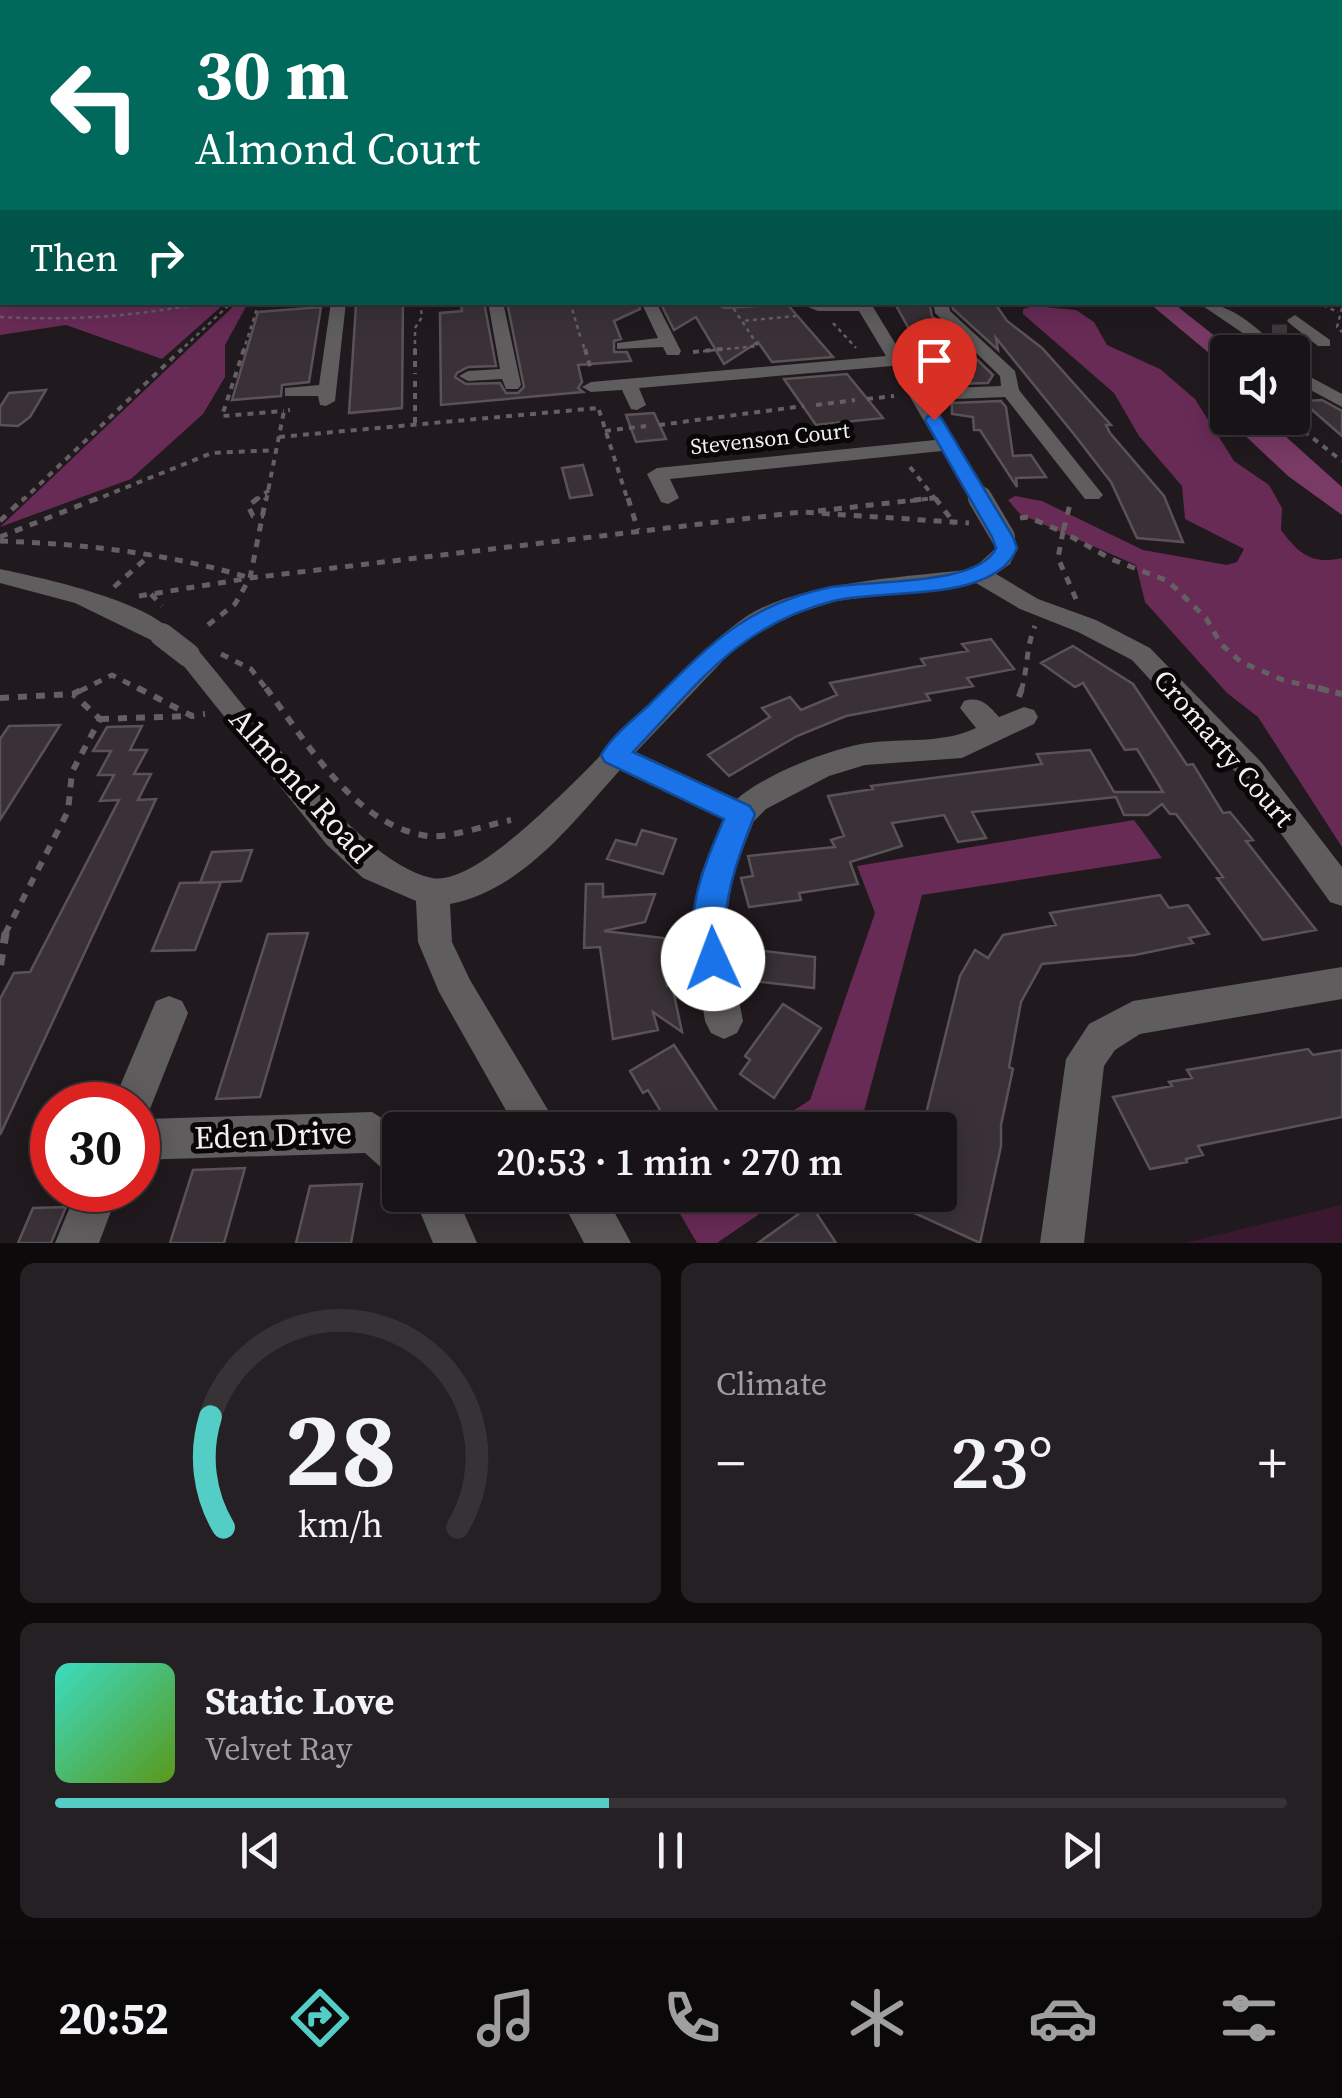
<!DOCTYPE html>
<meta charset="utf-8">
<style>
body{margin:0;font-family:"Source Serif 4",serif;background:#252023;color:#f1f3f6;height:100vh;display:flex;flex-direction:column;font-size:38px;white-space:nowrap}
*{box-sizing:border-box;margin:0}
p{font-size:32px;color:#9f9ea1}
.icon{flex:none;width:55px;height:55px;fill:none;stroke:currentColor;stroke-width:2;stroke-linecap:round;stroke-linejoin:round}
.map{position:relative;height:1243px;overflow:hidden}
.panel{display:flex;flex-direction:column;gap:20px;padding:20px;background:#0d0a0c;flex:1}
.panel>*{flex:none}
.guide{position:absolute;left:0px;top:0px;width:1342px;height:305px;box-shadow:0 5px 25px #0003,0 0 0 2px #363235;background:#00695c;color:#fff;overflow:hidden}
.tools{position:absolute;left:1210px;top:335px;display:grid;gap:20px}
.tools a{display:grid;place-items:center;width:100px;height:100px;border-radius:10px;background:#181316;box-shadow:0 5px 25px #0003,0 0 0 2px #363235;font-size:50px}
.speed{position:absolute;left:30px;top:1082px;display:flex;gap:20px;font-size:50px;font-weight:700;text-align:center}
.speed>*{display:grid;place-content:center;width:130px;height:130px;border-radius:50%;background:#181316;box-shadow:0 5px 25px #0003,0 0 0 2px #363235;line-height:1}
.speed .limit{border:15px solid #d22;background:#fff;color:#111}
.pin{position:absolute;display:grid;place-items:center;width:85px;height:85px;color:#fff;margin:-102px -42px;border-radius:50% 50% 50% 0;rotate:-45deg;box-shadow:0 0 10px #0007}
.pin .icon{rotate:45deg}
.me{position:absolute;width:110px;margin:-55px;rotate:358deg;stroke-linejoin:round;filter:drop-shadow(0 0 8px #0008)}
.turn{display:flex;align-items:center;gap:35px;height:210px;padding:0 30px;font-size:45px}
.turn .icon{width:130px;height:130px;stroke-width:2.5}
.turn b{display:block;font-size:70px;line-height:85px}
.then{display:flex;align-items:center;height:95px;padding:0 30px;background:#0003;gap:20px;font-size:38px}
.big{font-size:75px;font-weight:600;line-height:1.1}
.panel .card{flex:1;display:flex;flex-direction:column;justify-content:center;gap:15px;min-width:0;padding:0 35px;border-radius:15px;background:#252023}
.panel .dial{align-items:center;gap:0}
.dial svg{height:260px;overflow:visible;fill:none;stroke:#363235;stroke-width:7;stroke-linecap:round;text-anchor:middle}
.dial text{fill:#f1f3f6;stroke:none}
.song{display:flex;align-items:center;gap:30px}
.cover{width:120px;height:120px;border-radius:15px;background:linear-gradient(135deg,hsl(170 70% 55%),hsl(90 70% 35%))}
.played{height:10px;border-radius:5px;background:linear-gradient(90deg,#54cdc6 45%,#363235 45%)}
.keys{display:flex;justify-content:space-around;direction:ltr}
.heat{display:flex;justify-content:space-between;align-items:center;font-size:55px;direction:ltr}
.panel .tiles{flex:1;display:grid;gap:20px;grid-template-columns:1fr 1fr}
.card:last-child{grid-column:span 2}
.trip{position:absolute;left:382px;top:1112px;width:575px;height:100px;border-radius:10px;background:#181316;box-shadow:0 5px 25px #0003,0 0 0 2px #363235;font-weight:600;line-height:100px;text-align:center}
.menu{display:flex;height:160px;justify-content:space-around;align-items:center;background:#0a0809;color:#9f9ea1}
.menu .icon{width:70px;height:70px}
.menu .on{color:#54cdc6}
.menu b{font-size:45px;color:#f1f3f6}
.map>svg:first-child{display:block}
</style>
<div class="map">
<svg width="1342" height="1243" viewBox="0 0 1342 1243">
<rect width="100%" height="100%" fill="#20191d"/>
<path fill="#3a1930" d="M1342,1205V1243H1184Z"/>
<path fill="#682b56" d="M38,302H205L224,304L162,359L66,325L0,335V304Z
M237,303H248L225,345V377L203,414L131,479L0,527Z
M1034,306L1076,310L1094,322L1107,345L1160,369L1195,399L1234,461L1269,485L1282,508L1281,530C1299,554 1312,565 1342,558V847L1258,717L1227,693L1145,602L1136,565L1020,514L1008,500L1015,496L1042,501L1143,550L1227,565L1237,562L1244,549L1185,519L1182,486L1139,436L1114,393L1023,314V309Z
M1134,820L1162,858L922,895L859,1130H763L810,1100L875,913L857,866Z
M669,1195H787L717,1243H697Z"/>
<path fill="#793a66" d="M1149,303H1173L1235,352H1228L1227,408L1211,380L1221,363Z
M1231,418H1265L1342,487V515L1288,476L1235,426Z"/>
<path fill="#393136" stroke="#5a5257" stroke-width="2.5" d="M403,302L402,408L349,413L356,305Z
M461,302H484L496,366L468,367L457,373L455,377L466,384L500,383L506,393H518L524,387L507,302H638L640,309L614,321L621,339L614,341V352H627L631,361L578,365L582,382L578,388L583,392L441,405L440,313L462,311Z
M660,302H722L717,305L725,308L787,304L833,357L772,362L758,342L724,364L696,317L674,330Z
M894,302H929L932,316L993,375L988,383L949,384L937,374L946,372L913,336Z
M952,302H994L1007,321L1042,348L1111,425H1106L1110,433L1164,496L1183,542L1137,538L1111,482L1073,433L996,338L998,350L953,309Z
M321,307L309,382L282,385L281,396L232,400L258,312Z
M847,374L883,418L816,425L784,379Z
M46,390L30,417L18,426L0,425V407L9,393Z
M1322,400L1342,411V436L1302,401Z
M1001,401L1006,407L1013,456L1031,455L1046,477L1016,478L1017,487L980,430H974L973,417L952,414V403Z
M654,413L666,439L636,442L626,415Z
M583,465L592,495L570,498L562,468Z
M991,639L1014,669L967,678L973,686L926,694L930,700L846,716L797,736L729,776L708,755L770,717L762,708L790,697L801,710L837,695L830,683L925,665L921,659L968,651L962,644Z
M1073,646L1133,684L1187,765L1193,764L1223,813L1230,812L1253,840L1246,841L1316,930L1263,940L1217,878L1223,877L1176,814H1170L1162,804L1148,815H1124L1116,797L972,812L986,838L958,842L944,815L892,823L902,846L850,862L858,884L799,893L801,900L749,907L741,878L753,876L748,856L835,847L831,840L844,836L828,796L873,789L871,786L1042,764L1037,754L1090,750L1114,792H1163L1137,749L1125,750L1083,683L1075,687L1041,663Z
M60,725L0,820V739L9,726Z
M142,726L130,750H147L134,774H151L138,800L156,799L0,1135V999L14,973L30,972L119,800L100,801L114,775H98L111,751H93L107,727Z
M642,830L676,839L663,874L607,859L616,840L636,845Z
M252,850L241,881L200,883L212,852Z
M221,882L195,950L152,951L180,883Z
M586,884H603V897L655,894L645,922L604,931L664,938L667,986L672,985L682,1032L653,1012L658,1030L613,1039L600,947L584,948Z
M1160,895L1169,908L1188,905L1209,934L1189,938L1193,943L1135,955L1042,964L1021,1002L1009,1067L1013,1069L1001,1125V1146L980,1243L875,1195H940V1130H922L960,976L975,950L988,958L1003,935L1056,925L1050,913Z
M308,933L260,1097L216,1099L268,934Z
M755,950L815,957L814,988L753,981Z
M783,1004L821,1028L774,1098L740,1074L750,1060L745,1056Z
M674,1045L724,1121L711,1130H672L648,1090L643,1093L630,1071Z
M1308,1049L1313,1055L1342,1050V1117L1198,1146L1203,1155L1186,1159L1187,1162L1150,1169L1113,1097L1172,1086L1169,1082L1192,1078L1187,1070Z
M245,1168L224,1243H170L193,1170Z
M362,1184L351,1243H296L310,1186Z
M811,1205L836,1243H758Z
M66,1207L51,1243H18L33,1208Z"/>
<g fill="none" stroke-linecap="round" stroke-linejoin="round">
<path stroke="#40393d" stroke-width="15" stroke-dasharray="15 8" stroke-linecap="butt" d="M1272,332H1295"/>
<path stroke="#655f63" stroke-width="2.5" stroke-dasharray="4 4" stroke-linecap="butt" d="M570,302L581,339
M729,302L742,321
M1316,302L1338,312
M1342,308L1337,327L1342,332
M0,317C78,321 134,316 210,302
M833,323L856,348
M583,344L585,352
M179,352L232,302
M243,352L259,302
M415,352V328L422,317L420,302
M695,352L758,346L742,321L796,316"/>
<path stroke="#655f63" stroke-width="4" stroke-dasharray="6 6" stroke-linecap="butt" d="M244,349L222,416L284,411
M415,349V374
M585,349L591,370
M693,352L722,349
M415,381V425
M867,399L894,396
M816,405L855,400
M599,410L628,501
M1292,410L1305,432L1342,461
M659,425L804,406
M605,431L646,426
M279,437L598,408
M910,467L937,501
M22,501L182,349
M92,501L212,453L277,450
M255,501L269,490
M266,501L284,411L290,410
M910,501L934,498"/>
<path stroke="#655f63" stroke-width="5" stroke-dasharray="8 8" stroke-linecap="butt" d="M258,498L248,506L253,516H264
M628,498L638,530
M935,498L955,524
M818,511L933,498
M1020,518L1028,517L1063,532L1071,500
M0,521L24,498
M0,537L98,498
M0,541C84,544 166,553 247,577
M114,587L151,554
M151,594L162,606
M139,596L250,578L266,498
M1076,599L1058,558L1063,532L1111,559L1168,581L1206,618L1221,644L1241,662L1283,680L1329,691
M208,625L235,604L250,578L801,512L969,523
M221,654L251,669L268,691
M80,691L112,675L143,691
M1021,691C1028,669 1026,647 1035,626"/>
<path stroke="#655f63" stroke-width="6" stroke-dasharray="9 9" stroke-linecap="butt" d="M138,688L192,716L205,714
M266,688C307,742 354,826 428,836C447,839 490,824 511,820
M1318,688L1342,694
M1019,697L1022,688
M0,698L73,694L85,688
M100,719L192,716
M5,934L68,811L72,772L100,719L73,694"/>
<path stroke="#655f63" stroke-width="8" stroke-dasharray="11 11" stroke-linecap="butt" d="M0,965L6,931"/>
<path fill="#605d5f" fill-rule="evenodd" d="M1340,236H1342V244H1340Z
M331,302H346L335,401L326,406L320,405L318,396H285V388L319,385Z
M488,302H503L521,385L518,389H506L502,379L468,381L459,376L468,371L500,369Z
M641,302H656L681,351L679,355H667L663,347L617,349V343L658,338Z
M796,302H870L923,389L1001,386L1000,376L935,313L933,302H948L950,311L1015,371L1019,390L1103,495L1099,499H1085L1005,397L930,400L990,497L986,501H972L942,451L670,479L679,498L668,504L661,502L647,474L657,468L935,440L892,366L639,388L646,405L637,410L631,409L622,390L591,392L582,387L591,382L886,356L859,311H818Z
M1197,302C1229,302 1260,328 1280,352H1263L1247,336Z
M1295,315L1330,340V346H1318L1289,323L1287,320Z
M1292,367L1342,394V407L1292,380Z
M1003,530L1011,532L1018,548L1010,564L996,574L1038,599L1096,620L1150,648L1262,763L1342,867V906L1330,902L1242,779L1132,660L1078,632L1020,609L976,583L836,601L774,621L736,647L636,752L737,799C765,774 830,749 867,743C904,738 942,744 976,728L960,708L964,701C981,696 988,705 999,717L1024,707L1034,710L1038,717L1034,724L962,758L865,765L829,776L766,809L754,821L733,874L725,928L743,1021L737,1033L724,1039L711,1033L705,1021L691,928L701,874L723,819L620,770C572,823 524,889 450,904L452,942L470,980L560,1130H517L439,992L418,942L416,901L363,878L327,845L175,655L188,646L197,649C248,708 359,864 432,878C500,891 678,656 752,613C808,581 909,577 973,569L996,548L992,537Z
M0,569C42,578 150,601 175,635L171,641H153L75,603L0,583Z
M1342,967V999L1140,1034L1115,1050L1104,1066L1084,1243H1040L1066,1059L1089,1024L1133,1001Z
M169,996L182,1001L188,1013L146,1119L372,1112L401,1130L400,1177L385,1171L365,1153L138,1160V1105H112L156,1001Z
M77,1190H119L99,1243H55Z
M413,1195H456L477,1243H433Z
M559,1195H605L631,1243H584Z"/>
<path fill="#a69fa3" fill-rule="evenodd" d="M1340,152H1342V158H1340Z
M0,264H2V272H0Z"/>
<path stroke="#605d5f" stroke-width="19" d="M979,497L981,501"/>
<path stroke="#605d5f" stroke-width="24" d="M980,498L1003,537
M162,635L188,655"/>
</g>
<linearGradient id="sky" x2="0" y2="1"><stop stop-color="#120e10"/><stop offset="0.45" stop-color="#3c3e4c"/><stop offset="1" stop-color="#3c3e4c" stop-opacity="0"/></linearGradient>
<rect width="1342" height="317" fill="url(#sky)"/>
<path fill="#1a73e8" stroke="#114b97" stroke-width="2.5" d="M928,416H940L1013,537L1017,548C995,604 883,588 833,601C737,626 698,684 633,752L750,806L755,814C741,850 728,883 725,922C723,939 732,953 725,969L713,973L702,969C679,920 705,864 724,819L605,762L601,755C612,736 633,720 649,705C708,646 745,605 831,587C869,580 980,586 996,548L992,537L925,420Z"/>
<g text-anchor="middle" stroke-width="10" stroke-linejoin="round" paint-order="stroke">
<g font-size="22" fill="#f3eef1" stroke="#080607">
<text transform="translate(770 438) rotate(-6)" y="8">Stevenson Court</text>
</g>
<g font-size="28" fill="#f3eef1" stroke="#080607">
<text transform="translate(1224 748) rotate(49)" y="10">Cromarty Court</text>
</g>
<g font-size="32" fill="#f3eef1" stroke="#080607">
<text transform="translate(301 785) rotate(48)" y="11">Almond Road</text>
<text transform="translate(273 1135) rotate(-2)" y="11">Eden Drive</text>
</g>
</g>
</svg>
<div class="tools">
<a><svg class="icon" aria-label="sound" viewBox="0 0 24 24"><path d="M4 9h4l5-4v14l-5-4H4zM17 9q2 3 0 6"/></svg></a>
</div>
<div class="speed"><div class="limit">30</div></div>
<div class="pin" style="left:934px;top:420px;background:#d93025"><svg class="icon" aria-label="arrive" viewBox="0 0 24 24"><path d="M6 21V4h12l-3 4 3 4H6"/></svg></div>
<svg class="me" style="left:713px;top:959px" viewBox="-20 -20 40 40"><circle r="19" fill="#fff"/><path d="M0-13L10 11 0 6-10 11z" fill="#1a73e8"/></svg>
<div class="trip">20:53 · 1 min · 270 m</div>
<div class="guide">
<div class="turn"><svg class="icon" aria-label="left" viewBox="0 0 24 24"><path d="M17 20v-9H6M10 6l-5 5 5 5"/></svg><div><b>30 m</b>Almond Court</div></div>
<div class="then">Then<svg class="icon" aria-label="right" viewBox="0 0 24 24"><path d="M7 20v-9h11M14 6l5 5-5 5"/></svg></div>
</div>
</div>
<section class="panel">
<div class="tiles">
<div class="card dial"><svg viewBox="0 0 100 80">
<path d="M14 69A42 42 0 1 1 86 69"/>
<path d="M14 69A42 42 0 0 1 10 35" stroke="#54cdc6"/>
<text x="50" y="56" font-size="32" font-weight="700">28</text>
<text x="50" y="72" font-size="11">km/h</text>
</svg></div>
<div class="card"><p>Climate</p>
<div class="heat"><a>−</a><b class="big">23°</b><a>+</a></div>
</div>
<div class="card">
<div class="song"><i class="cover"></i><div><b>Static Love</b><p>Velvet Ray</p></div></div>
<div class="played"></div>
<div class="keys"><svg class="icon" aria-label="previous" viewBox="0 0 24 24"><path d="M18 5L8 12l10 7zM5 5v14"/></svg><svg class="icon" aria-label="pause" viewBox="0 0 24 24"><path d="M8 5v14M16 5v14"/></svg><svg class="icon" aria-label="next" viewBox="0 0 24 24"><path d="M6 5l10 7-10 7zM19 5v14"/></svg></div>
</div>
</div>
</section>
<nav class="menu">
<b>20:52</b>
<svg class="icon on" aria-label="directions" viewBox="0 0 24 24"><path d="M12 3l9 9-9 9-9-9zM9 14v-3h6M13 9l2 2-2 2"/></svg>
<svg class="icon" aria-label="music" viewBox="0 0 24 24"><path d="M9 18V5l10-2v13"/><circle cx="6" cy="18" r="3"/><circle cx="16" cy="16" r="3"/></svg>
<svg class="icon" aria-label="phone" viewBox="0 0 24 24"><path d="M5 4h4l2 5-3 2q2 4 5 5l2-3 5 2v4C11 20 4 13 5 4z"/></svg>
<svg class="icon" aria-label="climate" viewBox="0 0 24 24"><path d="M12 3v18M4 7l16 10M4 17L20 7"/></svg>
<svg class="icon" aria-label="car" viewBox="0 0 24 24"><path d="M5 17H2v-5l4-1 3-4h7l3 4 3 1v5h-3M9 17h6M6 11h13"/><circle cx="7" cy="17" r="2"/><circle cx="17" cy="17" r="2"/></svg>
<svg class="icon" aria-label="filters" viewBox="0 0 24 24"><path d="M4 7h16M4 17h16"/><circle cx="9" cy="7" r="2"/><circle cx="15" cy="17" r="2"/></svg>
</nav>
